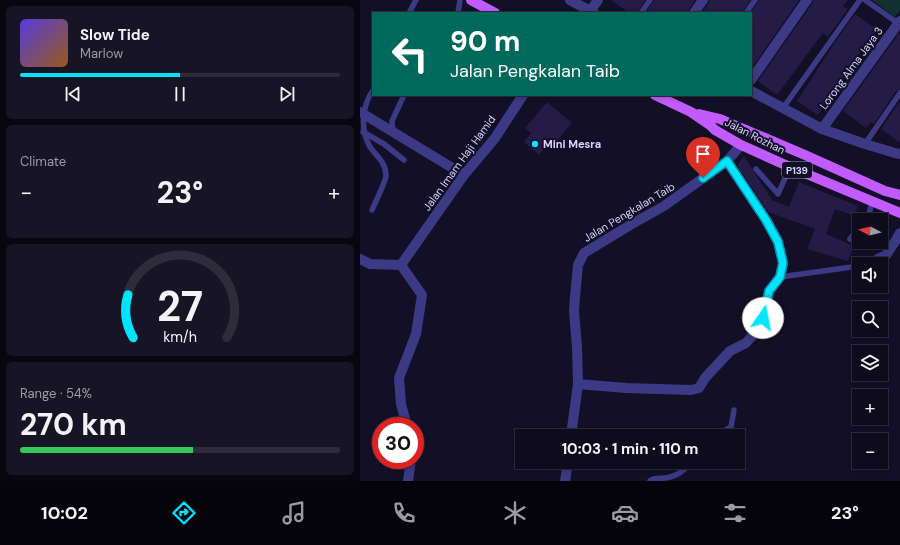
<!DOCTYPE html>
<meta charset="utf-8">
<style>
body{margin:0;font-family:"DM Sans",sans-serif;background:#171425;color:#f1f3f6;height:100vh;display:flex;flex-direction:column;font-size:15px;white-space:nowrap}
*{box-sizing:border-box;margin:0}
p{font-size:13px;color:#9b9ba3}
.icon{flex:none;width:22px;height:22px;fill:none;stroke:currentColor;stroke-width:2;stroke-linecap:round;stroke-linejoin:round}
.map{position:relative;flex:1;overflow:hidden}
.details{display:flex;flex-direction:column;gap:6px;padding:6px;background:#08060f;width:360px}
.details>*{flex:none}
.banner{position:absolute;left:12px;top:12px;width:380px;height:84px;border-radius:0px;box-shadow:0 2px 6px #0003,0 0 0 1px #2e2b3b;background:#00695c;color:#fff;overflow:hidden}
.needle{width:26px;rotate:277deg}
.controls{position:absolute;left:492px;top:213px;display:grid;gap:8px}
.controls a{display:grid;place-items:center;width:36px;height:36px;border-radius:0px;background:#0e0b1c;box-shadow:0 2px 6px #0003,0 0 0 1px #2e2b3b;font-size:20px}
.speed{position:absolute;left:12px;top:417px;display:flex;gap:8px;font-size:20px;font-weight:700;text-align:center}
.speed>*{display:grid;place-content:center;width:52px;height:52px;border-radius:50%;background:#0e0b1c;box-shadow:0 2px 6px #0003,0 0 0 1px #2e2b3b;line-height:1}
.speed .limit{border:6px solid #d22;background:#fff;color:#111}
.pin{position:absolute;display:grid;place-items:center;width:34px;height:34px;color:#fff;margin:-41px -17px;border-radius:50% 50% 50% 0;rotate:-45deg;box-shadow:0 0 4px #0007}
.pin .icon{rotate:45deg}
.me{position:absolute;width:44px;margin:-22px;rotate:12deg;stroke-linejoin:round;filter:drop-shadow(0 0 3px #0008)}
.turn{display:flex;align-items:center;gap:14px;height:84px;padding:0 12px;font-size:18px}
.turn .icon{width:52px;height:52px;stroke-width:2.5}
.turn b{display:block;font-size:28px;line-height:34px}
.big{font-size:30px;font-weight:700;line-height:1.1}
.details .tile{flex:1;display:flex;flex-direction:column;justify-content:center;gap:6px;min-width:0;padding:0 14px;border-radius:6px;background:#171425}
.details .dial{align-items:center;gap:0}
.dial svg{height:104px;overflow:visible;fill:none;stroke:#2e2b3b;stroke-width:7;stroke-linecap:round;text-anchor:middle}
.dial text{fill:#f1f3f6;stroke:none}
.song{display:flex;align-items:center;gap:12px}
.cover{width:48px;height:48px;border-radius:6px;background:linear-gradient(135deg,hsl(250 70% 55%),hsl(30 70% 35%))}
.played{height:4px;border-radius:2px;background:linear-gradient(90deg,#00e5ff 50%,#2e2b3b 50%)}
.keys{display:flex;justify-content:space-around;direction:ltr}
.heat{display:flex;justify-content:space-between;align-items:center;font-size:22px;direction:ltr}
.charge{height:6px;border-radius:3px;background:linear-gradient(90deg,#34c759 54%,#2e2b3b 0)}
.trip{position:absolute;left:155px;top:429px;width:230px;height:40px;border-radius:0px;background:#0e0b1c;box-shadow:0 2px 6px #0003,0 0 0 1px #2e2b3b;font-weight:700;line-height:40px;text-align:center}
.menu{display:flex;height:64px;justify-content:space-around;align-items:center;background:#06040b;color:#9b9ba3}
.menu .icon{width:28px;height:28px}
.menu .on{color:#00e5ff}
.menu b{font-size:18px;color:#f1f3f6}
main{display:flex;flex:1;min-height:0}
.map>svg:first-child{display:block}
</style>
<main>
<section class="details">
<div class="tile">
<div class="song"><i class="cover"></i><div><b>Slow Tide</b><p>Marlow</p></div></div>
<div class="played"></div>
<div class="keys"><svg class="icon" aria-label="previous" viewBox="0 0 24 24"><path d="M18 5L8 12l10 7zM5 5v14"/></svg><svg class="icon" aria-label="pause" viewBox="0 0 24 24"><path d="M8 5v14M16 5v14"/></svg><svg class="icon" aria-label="next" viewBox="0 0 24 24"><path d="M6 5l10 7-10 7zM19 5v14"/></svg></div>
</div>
<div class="tile"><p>Climate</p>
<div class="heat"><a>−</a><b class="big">23°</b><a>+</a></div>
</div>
<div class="tile dial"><svg viewBox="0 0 100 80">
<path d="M14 69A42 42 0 1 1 86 69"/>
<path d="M14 69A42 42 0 0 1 10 36" stroke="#00e5ff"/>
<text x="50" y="56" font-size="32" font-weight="700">27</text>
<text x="50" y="72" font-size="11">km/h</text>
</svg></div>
<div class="tile"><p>Range · 54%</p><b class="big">270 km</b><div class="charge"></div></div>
</section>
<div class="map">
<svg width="540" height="481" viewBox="0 0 540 481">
<rect width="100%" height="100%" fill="#130f26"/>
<path fill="#12302f" d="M512,0H540V10L535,17Z"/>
<path fill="#241b47" d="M251,0H285L277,13H269Z
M294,0H335L329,9L328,13H286Z
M349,0H390L382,13H342L348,4Z
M399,0H439L391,69V13Z
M453,0H488L483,6L488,9L468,37L463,33L417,95L398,81L452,4Z
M495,14L516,29L458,115L437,101L475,42Z
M540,32V89L536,91L514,124L511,122L506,128L483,111Z
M540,101V143L521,129Z
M187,102L212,123L190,149L186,146L179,155L164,142L171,133L165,128Z
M384,156L412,200L429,207L439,182L498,206L494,216L475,209L466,234L494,246L488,261L447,249L455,229L408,212L377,165Z"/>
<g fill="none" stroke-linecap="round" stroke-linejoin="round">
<path stroke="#3d3a85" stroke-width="5.5" d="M505,0L538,23
M49,13L56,0
M98,13L100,0
M281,13L290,0
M386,13L395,0
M423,108L500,0
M3,132L24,144L44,160
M33,132L32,121L44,95
M505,144L540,93
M396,169L418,194L430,167
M12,210C15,203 25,183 26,176C26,162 17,157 10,147C0,130 2,106 13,90
M504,220L509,214L512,202
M490,239L499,227
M420,277L499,266
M362,436L364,431L371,427L374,410
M290,481C295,477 299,479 305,478C318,476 323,471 332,462"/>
<path stroke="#3d3a85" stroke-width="10" d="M210,0L234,13
M230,11L238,0
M334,13L343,0
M391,80L447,0
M391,91L462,129L505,144L535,153L540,154
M0,112L104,175
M462,129L540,21
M0,259L10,264L41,265
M508,264L526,255L536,240L540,233
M41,265L104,175L135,138L163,95
M41,265L62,295L56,334L39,378L41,404L47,426
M218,384L266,388L331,390L339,388L345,378L370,351L386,343L402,325L409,291L420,277L423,263L418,242L406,220L367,161
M211,436L218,384L217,347L214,311L215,297L218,265L224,253L272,224L304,206L367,161L381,145
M48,481L51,460
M205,481L208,462"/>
<path stroke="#c25bff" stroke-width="10" d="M111,0L135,13
M295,95L331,112L350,125L355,130L381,145L430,167L540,213
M339,114L360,119L445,155L525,191L540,195"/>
</g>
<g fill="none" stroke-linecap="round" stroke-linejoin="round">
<g stroke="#0095a6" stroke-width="10">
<path id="route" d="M343,178L367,161L406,220L418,242L423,263L420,277L409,291L403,318"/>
</g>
<use href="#route" stroke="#00e5ff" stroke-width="7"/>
</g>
<circle fill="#00e5ff" stroke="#130f26" stroke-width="1.5" cx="175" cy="144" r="4"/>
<g text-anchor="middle" stroke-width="4" stroke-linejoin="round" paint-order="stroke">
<rect fill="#130f26" stroke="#9e99be" stroke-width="1" x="422" y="162" width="30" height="16" rx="3"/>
<g font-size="10" font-weight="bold" fill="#d9d4ff">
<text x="437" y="174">P139</text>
</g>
<g font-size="11" fill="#d9d4ff" stroke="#130f26">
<text transform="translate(491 68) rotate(-54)" y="4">Lorong Alma Jaya 3</text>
<text transform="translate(395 136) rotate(27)" y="4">Jalan Rozhan</text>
<text transform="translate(99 163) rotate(-54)" y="4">Jalan Imam Haji Hamid</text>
<text transform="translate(269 212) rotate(-31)" y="4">Jalan Pengkalan Taib</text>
</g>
<g font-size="11" font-weight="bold" fill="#d9d4ff" stroke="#130f26" text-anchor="start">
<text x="183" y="148">Mini Mesra</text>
</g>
</g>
</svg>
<div class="controls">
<a><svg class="needle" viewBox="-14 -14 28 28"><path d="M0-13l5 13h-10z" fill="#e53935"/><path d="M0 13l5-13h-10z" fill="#9b9ba3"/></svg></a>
<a><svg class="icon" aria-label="sound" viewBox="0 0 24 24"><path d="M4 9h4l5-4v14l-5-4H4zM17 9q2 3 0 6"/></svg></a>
<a><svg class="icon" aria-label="search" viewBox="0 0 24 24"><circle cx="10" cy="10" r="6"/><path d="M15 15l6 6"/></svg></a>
<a><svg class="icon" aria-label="layers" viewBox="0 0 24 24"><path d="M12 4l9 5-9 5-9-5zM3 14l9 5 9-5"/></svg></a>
<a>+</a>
<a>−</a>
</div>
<div class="speed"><div class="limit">30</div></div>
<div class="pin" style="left:343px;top:178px;background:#d93025"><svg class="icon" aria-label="arrive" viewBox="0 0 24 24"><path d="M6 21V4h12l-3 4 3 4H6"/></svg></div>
<svg class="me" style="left:403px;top:318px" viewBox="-20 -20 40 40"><circle r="19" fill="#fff"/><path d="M0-13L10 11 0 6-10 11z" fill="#00e5ff"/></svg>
<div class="trip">10:03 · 1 min · 110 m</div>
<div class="banner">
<div class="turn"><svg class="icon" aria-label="left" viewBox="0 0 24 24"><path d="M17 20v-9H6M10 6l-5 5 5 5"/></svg><div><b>90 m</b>Jalan Pengkalan Taib</div></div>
</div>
</div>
</main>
<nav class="menu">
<b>10:02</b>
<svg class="icon on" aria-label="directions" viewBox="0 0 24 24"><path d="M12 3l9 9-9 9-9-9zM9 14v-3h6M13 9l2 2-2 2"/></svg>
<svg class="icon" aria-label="music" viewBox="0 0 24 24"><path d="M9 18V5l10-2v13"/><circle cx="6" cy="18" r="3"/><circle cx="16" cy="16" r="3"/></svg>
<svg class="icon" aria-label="phone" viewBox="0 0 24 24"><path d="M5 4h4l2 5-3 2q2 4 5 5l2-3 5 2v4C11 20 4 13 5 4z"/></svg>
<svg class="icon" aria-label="climate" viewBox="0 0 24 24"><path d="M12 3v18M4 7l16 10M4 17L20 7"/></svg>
<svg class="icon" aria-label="car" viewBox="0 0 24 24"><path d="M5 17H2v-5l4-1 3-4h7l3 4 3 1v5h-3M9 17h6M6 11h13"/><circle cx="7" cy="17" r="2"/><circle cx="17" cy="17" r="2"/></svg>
<svg class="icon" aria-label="filters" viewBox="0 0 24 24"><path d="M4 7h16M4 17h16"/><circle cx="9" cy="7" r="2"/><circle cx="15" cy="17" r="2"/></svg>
<b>23°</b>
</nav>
